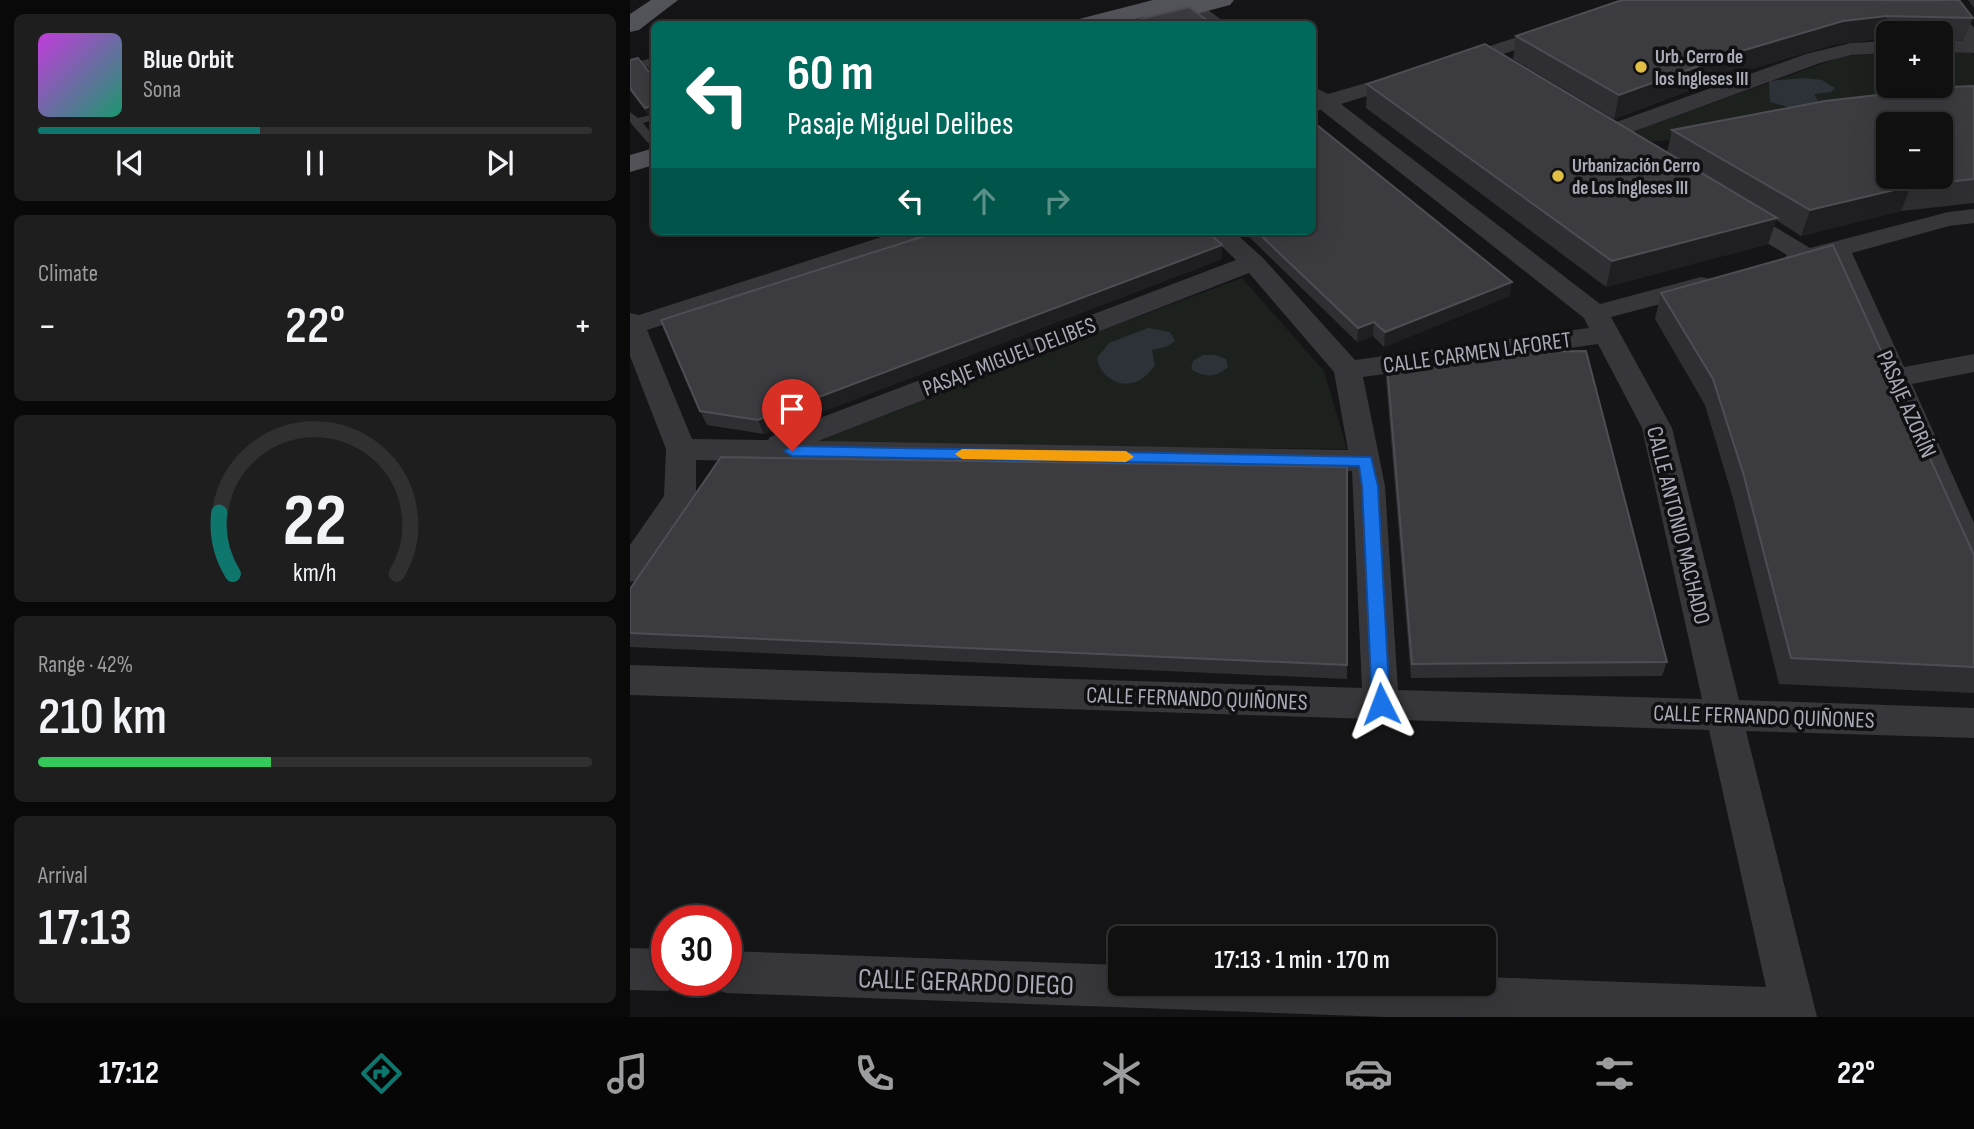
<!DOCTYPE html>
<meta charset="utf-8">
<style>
body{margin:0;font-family:"Sofia Sans Condensed",sans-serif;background:#1e1e1f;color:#f1f3f6;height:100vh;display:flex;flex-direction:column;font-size:26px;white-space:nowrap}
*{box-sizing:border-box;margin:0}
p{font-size:23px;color:#9c9d9f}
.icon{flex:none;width:38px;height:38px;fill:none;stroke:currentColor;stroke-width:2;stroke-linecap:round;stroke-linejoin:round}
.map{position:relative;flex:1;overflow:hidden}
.panel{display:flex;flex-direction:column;gap:14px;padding:14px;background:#090909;width:630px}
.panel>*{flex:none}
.banner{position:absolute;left:21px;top:21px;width:665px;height:214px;border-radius:10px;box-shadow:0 7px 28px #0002,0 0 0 2px #303031;background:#00695c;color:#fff;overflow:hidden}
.buttons{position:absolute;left:1246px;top:21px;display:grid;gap:14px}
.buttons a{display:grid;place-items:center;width:77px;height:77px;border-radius:10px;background:#101011;box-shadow:0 7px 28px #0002,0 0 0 2px #303031;font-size:35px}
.speed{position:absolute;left:21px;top:905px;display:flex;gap:14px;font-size:35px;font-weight:700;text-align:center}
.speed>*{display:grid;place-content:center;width:91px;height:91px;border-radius:50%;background:#101011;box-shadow:0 7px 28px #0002,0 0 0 2px #303031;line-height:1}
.speed .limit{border:10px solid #d22;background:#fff;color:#111}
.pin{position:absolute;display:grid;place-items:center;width:60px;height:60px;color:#fff;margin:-72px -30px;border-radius:50% 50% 50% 0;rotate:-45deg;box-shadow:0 0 7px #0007}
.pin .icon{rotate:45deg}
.me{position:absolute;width:77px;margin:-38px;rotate:357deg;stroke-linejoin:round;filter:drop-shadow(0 0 5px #0008)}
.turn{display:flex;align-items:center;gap:24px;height:147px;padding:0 21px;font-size:32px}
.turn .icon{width:91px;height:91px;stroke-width:2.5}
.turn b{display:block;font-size:49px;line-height:60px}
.lanes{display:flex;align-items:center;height:66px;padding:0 21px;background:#0003;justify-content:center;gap:35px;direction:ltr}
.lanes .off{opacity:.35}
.big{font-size:52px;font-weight:600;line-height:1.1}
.panel .card{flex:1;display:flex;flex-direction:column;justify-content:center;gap:10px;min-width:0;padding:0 24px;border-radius:10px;background:#1e1e1f}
.panel .dial{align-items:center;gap:0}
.dial svg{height:182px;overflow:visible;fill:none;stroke:#303031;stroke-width:7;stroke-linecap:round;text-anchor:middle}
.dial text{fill:#f1f3f6;stroke:none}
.song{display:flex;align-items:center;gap:21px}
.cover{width:84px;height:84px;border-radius:10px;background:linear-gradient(135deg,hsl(290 70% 55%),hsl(160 70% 35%))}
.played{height:7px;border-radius:4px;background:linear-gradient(90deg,#0f766e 40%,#303031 40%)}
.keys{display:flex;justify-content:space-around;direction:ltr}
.heat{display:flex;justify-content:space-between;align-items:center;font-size:38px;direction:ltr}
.charge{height:10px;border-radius:5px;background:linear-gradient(90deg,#34c759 42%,#303031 0)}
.trip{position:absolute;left:478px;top:926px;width:388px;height:70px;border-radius:10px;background:#101011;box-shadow:0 7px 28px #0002,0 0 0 2px #303031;font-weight:600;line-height:70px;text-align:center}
.tabs{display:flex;height:112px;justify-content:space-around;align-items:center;background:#060607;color:#9c9d9f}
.tabs .icon{width:49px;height:49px}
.tabs .selected{color:#0f766e}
.tabs b{font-size:32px;color:#f1f3f6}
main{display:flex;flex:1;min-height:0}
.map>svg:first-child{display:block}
</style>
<main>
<section class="panel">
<div class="card">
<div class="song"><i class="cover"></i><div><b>Blue Orbit</b><p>Sona</p></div></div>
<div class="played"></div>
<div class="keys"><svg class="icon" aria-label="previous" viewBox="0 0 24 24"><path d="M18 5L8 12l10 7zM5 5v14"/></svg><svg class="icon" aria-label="pause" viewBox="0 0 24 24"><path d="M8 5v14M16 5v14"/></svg><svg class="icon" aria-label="next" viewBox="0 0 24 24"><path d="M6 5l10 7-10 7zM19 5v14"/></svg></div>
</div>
<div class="card"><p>Climate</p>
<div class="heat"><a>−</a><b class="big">22°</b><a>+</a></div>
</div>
<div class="card dial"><svg viewBox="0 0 100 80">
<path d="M14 69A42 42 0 1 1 86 69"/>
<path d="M14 69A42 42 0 0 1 8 42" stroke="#0f766e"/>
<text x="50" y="56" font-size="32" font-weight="700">22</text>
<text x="50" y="72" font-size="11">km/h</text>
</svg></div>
<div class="card"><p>Range · 42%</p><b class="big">210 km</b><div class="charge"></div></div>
<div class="card"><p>Arrival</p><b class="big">17:13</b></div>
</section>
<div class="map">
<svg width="1344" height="1017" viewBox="0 0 1344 1017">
<rect width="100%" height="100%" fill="#151517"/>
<path fill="#1c211d" d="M1311,52L1342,53L1344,56V97L1023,142L1003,131L1214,56L1258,53V86H1311Z
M612,278L694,371L717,449L167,444Z"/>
<path fill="#2d3239" d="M1175,78L1192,80L1205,88L1201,92L1184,94L1190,105L1173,111L1140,102L1139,81Z
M518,328L540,332L545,341L536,347L522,350L525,366C521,370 517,375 513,378C494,392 470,378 467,358L479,343Z
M573,355H585L596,359L598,367C585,378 575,378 561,369L563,361Z"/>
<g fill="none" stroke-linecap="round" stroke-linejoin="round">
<path fill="#37373b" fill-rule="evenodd" d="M18,59L24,63V72L16,66L0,70V64Z
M0,112L8,118L24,114V120L13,123L24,137V144L18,143L0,122Z"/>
<path fill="#37373b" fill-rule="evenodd" d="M1302,0H1322L1344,28V53L1311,52V40L1333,41Z
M563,2L570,4L597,24H575L553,8Z
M924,25L931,27L934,31L931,35L827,69L820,67L817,63L820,59Z
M1258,41V53L1221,55L1190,63L983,139H967L964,134L967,129L1176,54L1221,43Z
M778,71L785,73L788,77L785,81L711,104L970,304L1071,277L1080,279L1084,285L1080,291L981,317L1042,428L1109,700L1344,708V738L1116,731L1187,1017H756L96,993L81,987L78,980H96V951L490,965V984H854V977L1136,987L1079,730L0,695V665L732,688L722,471L66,460V498L12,579L0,582V545L34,496L36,449L0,356V313L9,315L270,231H307L304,236L17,330L62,439L138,440L140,437L606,260L576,231H603L632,257L725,360L959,328L954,318L691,110L682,111V86L698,94ZM619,273L704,372L718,450L188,441ZM968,344L1012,428L1072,699L768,690L755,486L733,377Z
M1106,207L1115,209L1180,248L1318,212L1344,209V223L1319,226L1222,253L1274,367L1344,354V372L1282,384L1344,523V571L1332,568L1328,559L1200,259L1166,268L1157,265L1153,260L1157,255L1097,219L1094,214L1097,209Z
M0,948L37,949V980H54L52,985L37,991L0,990Z"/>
<path fill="#53535a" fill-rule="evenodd" d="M21,0H48L9,30L0,32V14Z
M523,0H604L600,5L528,24L517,23L514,17L484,24H446L449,19Z
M24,148V165L0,172V155Z"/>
</g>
<path fill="#2f2e32" d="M992,0L1343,18L1333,41L1311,40V33H1258V39H1249L1206,44L1101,75L984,119L883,59L886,36Z
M1338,0H1344V8Z
M0,60L24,78V112L18,114L0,91Z
M737,84L1037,153L1042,130L1344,86V203L1271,211L1171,236L1146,220L1138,244L976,287L736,108Z
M613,231H682L880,296L754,347L743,336L727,342Z
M592,259L134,434L77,425L70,411Z
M1031,293L1344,555V693L1149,684L1104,502L1075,405L1025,319Z
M809,353L1037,662L1032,676L781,678L756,379L757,365L808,364Z
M0,589L717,665V679L0,647Z"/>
<path fill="#1f1f21" d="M1257,16L1249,39L1206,44L1101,75L984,119L989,95L1108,52L1213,21Z
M24,105V112L18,114L15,108Z
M1281,186L1271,211L1171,236L1180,210Z
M1147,218L1138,244L976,287L982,261Z
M592,245V259L134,434L128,420Z
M882,282L880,296L754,347L755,332Z
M744,322L743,336L727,342L728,328Z"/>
<path fill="#3c3c40" stroke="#4d4d53" stroke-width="2" fill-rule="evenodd" d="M992,0H1329L1343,18L1257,16L1213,21L1108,52L989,95L886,36Z
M559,7L582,24H490Z
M855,44L1147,218L982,261L737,84Z
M8,58L24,78V105L15,108L0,88V60Z
M1344,86V179L1281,186L1180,210L1042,130L1195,101L1318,87ZM1258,124H1311V177H1258Z
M682,121L882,282L755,332L744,322L728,328L626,231H682Z
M310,231H577L592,245L128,420L70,411L31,320Z
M1203,245L1344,555V667L1161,658L1114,476L1083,379L1031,293Z
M956,351L1037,662L782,664L757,365L811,364L809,353Z
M91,457L717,467V665L0,633V589Z"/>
<path fill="#1a73e8" stroke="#114b97" stroke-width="2" d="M162,446L741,457L748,486L760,704L758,709L751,711L745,709L742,704L732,486L729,466L162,456L154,451Z"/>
<path fill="#f59e0b" d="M332,449L496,451L504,457L496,462L332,459L325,454Z"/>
<g fill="#e0bf44" stroke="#101012" stroke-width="2.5">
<circle cx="1011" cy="67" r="7"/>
<circle cx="928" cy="176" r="7"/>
</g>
<g text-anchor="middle" stroke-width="7" stroke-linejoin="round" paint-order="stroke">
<g font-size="19" font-weight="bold" fill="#a8abb6" stroke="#101012" text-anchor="start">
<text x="1025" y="63">Urb. Cerro de<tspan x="1025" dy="22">los Ingleses III</tspan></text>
<text x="942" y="172">Urbanización Cerro<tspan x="942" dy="22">de Los Ingleses III</tspan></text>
</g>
<g font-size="23" fill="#a8abb6" stroke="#101012">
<text transform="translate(847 352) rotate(-8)" y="8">CALLE CARMEN LAFORET</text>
<text transform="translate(379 356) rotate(-21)" y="8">PASAJE MIGUEL DELIBES</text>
<text transform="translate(1277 404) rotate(66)" y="8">PASAJE AZORÍN</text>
<text transform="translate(1049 525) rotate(76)" y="8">CALLE ANTONIO MACHADO</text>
<text transform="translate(567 698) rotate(2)" y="8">CALLE FERNANDO QUIÑONES</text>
<text transform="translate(1134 716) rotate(2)" y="8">CALLE FERNANDO QUIÑONES</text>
</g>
<g font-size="28" fill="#a8abb6" stroke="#101012">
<text transform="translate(336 981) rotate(2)" y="10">CALLE GERARDO DIEGO</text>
</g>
</g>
</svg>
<div class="buttons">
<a>+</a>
<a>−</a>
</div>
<div class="speed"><div class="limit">30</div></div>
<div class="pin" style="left:162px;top:451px;background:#d93025"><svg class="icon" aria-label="arrive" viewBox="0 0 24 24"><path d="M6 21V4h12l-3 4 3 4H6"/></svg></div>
<svg class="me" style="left:751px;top:704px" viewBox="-20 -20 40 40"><path d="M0-17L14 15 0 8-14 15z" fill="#1a73e8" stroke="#fff" stroke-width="4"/></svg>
<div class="trip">17:13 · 1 min · 170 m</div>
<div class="banner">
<div class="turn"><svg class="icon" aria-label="left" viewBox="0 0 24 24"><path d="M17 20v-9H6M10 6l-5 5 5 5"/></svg><div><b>60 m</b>Pasaje Miguel Delibes</div></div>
<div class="lanes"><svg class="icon" aria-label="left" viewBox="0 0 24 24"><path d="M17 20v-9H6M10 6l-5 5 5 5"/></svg><svg class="icon off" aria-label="ahead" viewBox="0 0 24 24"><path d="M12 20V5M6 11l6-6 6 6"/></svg><svg class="icon off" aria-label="right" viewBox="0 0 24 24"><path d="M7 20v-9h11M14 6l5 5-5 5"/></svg></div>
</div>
</div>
</main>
<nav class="tabs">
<b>17:12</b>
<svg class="icon selected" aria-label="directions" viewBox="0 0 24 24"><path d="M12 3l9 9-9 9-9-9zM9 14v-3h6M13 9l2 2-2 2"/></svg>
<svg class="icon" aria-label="music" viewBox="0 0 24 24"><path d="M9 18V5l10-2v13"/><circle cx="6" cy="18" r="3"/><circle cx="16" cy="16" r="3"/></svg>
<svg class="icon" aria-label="phone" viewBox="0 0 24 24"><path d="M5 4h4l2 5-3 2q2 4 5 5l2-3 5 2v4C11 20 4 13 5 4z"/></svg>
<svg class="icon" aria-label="climate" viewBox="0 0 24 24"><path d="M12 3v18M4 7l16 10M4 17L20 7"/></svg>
<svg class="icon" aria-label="car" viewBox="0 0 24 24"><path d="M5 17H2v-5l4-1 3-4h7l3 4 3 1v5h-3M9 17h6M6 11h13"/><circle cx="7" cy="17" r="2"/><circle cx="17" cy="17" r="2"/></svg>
<svg class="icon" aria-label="filters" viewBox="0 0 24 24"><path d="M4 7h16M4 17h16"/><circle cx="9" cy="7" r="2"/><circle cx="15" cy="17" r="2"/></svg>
<b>22°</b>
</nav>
